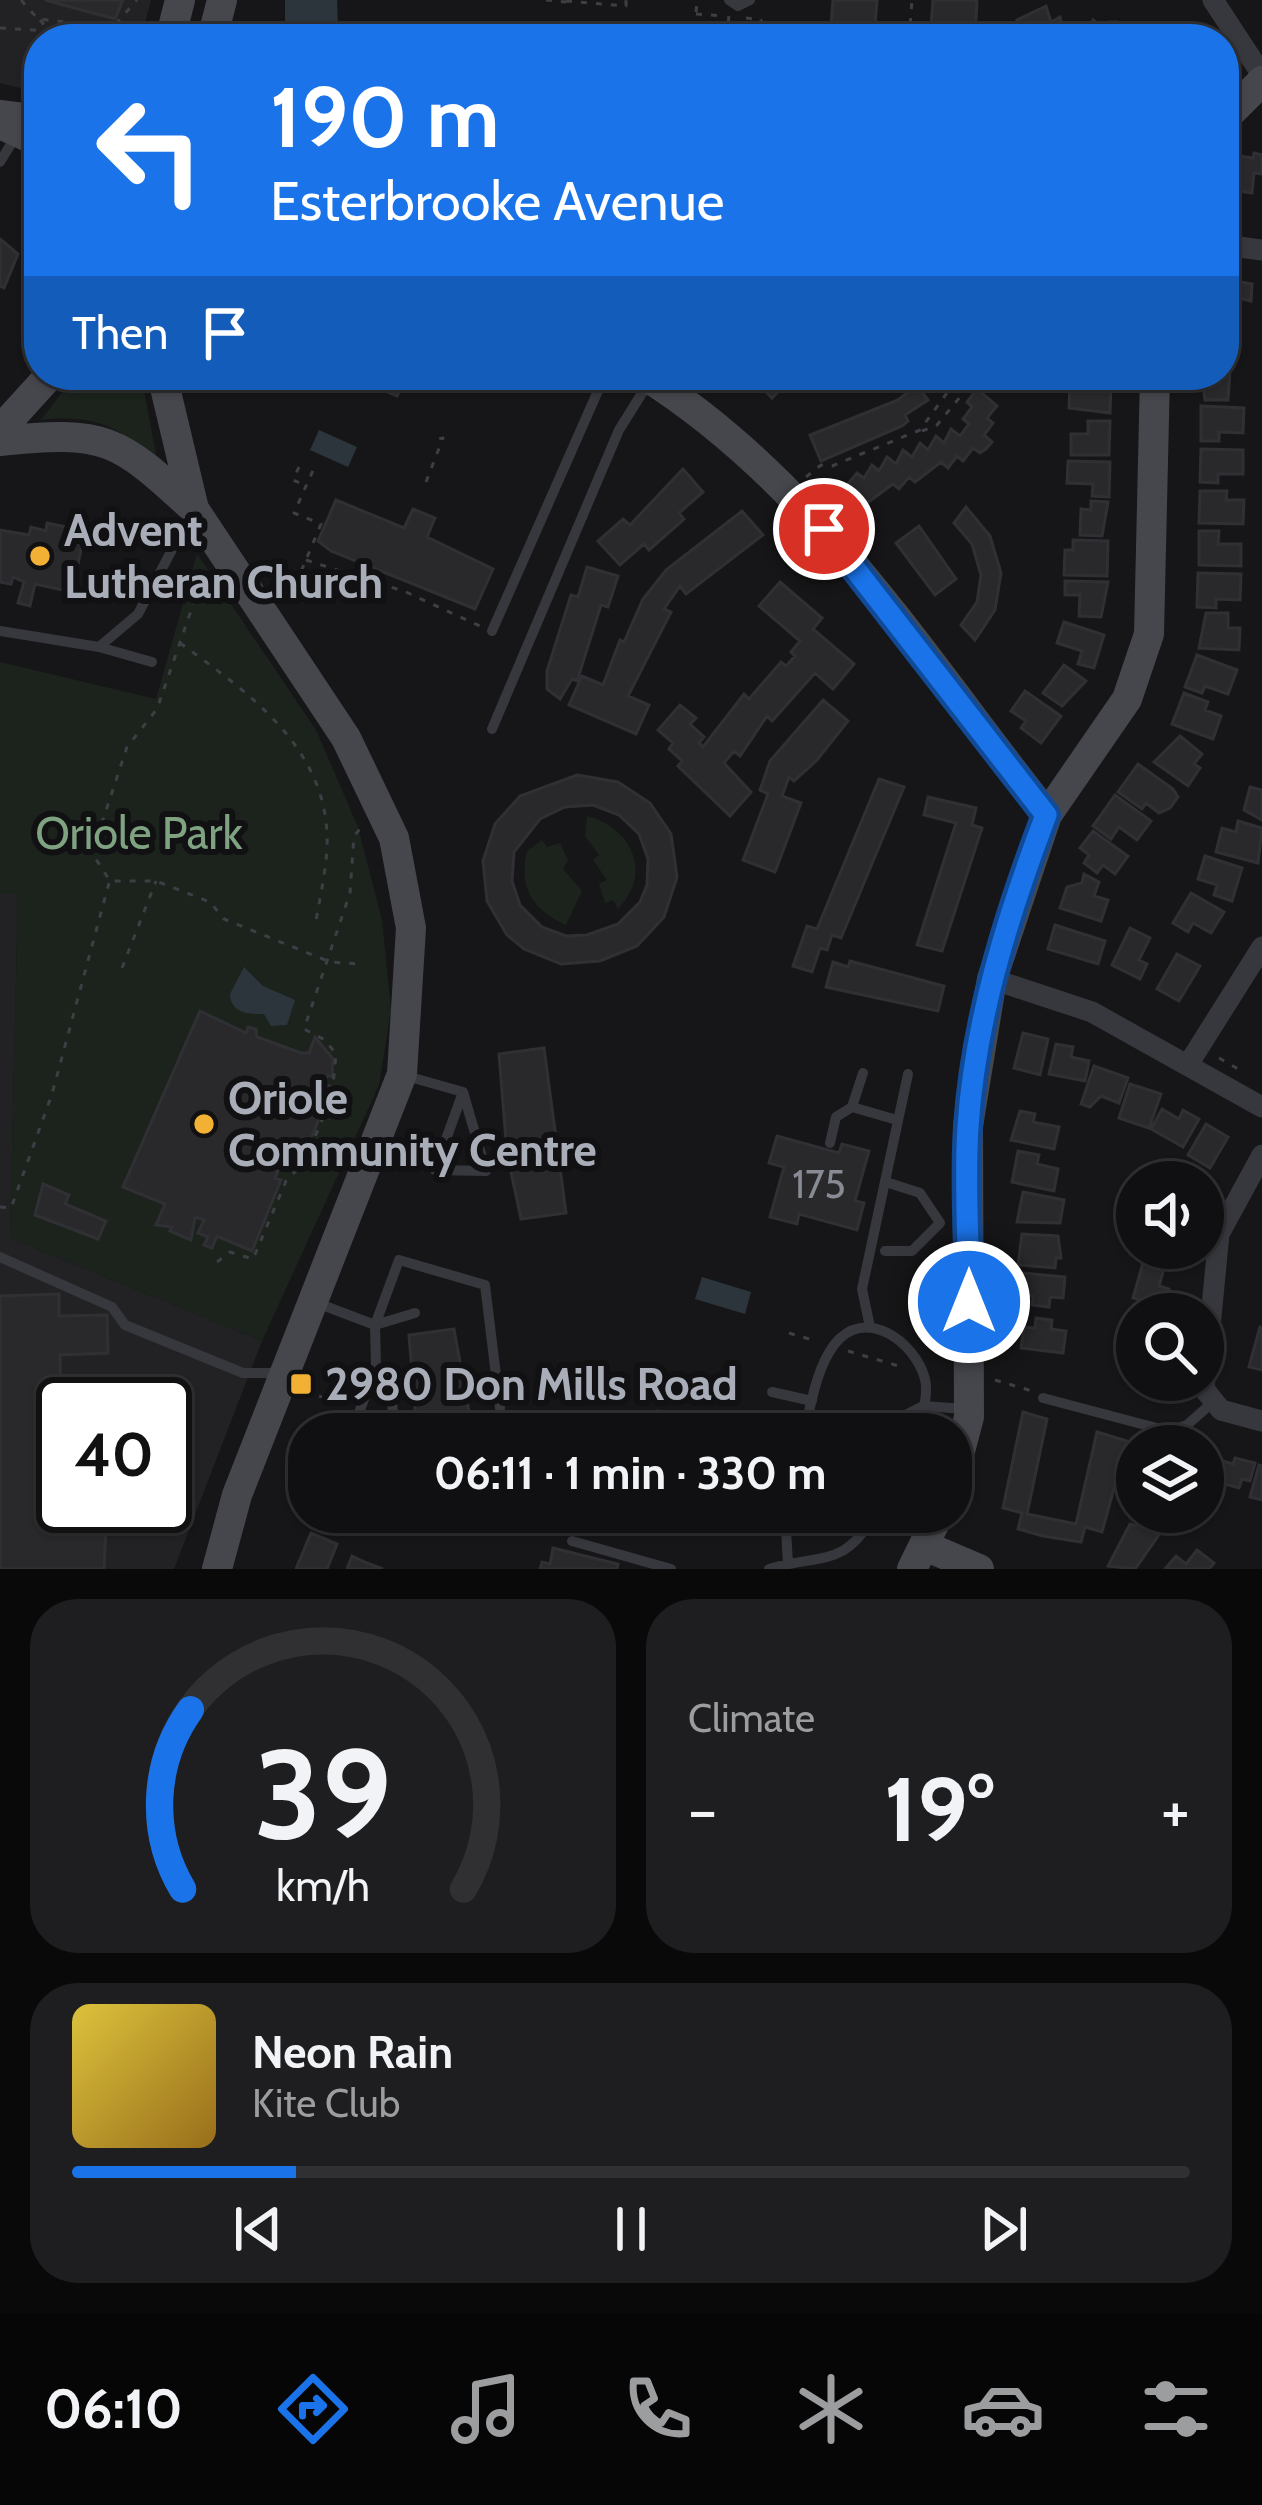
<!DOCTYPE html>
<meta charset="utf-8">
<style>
body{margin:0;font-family:Cabin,sans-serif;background:#1e1e20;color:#f1f3f6;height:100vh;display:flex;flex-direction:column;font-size:45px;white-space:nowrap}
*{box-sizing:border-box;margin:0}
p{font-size:39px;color:#9c9d9f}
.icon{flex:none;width:66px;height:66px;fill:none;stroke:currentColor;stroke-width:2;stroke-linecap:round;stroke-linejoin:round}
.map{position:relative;height:1569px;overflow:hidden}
.panel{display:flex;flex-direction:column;gap:30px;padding:30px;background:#09090a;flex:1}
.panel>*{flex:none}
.hud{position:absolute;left:24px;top:24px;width:1215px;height:366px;border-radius:48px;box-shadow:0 3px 9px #0004,0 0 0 3px #303032;background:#1a73e8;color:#fff;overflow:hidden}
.controls{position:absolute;left:1116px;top:1161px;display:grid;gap:24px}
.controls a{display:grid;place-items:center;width:108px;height:108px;border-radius:50%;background:#101012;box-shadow:0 3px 9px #0004,0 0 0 3px #303032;font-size:60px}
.speed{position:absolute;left:36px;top:1377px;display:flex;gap:24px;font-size:60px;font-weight:700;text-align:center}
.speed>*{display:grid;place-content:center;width:156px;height:156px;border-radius:50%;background:#101012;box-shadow:0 3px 9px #0004,0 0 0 3px #303032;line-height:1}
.speed .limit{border:6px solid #111;border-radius:18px;background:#fff;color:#111}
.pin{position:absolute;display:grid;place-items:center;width:102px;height:102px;color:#fff;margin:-51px;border:6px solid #fff;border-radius:50%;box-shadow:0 3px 12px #0007}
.me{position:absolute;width:132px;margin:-66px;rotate:0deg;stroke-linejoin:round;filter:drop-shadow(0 0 9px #0008)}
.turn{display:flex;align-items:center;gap:42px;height:252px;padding:0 48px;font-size:54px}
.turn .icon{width:156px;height:156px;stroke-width:2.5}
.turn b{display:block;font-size:84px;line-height:102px}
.then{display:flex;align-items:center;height:114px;padding:0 48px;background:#0003;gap:24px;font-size:45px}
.big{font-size:90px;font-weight:800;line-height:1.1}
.panel .card{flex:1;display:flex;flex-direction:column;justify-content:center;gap:18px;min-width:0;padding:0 42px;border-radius:48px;background:#1e1e20}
.panel .dial{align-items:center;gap:0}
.dial svg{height:312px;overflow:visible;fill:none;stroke:#303032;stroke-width:7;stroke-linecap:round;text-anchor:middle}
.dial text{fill:#f1f3f6;stroke:none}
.song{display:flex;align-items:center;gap:36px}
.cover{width:144px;height:144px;border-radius:18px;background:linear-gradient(135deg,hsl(50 70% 55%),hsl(40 70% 35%))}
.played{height:12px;border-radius:6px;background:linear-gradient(90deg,#1a73e8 20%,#303032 20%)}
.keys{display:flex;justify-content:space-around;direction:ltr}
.heat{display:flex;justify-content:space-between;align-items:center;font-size:66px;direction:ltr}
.panel .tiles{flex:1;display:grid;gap:30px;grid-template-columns:1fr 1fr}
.card:last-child{grid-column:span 2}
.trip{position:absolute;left:288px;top:1413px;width:684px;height:120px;border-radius:48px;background:#101012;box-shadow:0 3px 9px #0004,0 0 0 3px #303032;font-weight:800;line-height:120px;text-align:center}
.menu{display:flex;height:192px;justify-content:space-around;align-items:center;background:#060607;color:#9c9d9f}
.menu .icon{width:84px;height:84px}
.menu .selected{color:#1a73e8}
.menu b{font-size:54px;color:#f1f3f6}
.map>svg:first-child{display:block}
</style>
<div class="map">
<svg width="1262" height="1569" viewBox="0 0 1262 1569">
<rect width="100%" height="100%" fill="#161618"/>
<path fill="#222225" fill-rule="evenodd" d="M0,0H151L141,39H39V93L0,83Z
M18,893L10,1238L262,1341L174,1569H0V894ZM63,1404H165V1506H63Z"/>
<path fill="#1c231d" d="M75,375H141L158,465C123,426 93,414 41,420Z
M197,554L316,730L358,827L382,920L391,1010L379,1085L262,1341L10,1238L18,894H0V662L156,699Z
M587,816C632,828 653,873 618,909L613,900L605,903L599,884L607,880L593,860L599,855L585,836Z
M542,840L547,847L560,843L568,860L563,869L582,891L566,925C533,910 518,888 527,851Z"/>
<path fill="#2c353c" d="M285,0H337L338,27L285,28Z
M319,430L357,447L348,467L310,450Z
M244,967L263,986L295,1000L287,1025L271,1026L264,1014C249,1014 231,1014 230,994Z
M702,1277L751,1292L745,1314L695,1299Z"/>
<path fill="#29292c" stroke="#303034" stroke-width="3" fill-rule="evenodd" d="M45,0H123L115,19Z
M833,0H877L874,39H830Z
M933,0H977L975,39H930Z
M1046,6L1051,22L1060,17L1064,33L1054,39L1025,36L1017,20Z
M1093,20L1107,29L1110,22H1117L1141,33L1138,39H1085Z
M1157,27L1185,38L1184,39H1150Z
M681,29L713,33L712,38L721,39H680Z
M1254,153L1262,155V174L1254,173L1252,193L1227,189L1231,155L1253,158Z
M0,239L18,254L4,288L0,286Z
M1224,279L1252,284L1251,301L1235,297V306H1224Z
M1224,369H1230L1228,400H1205L1202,375H1224Z
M349,375H407L397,396Z
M750,375H794L772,398Z
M907,375H931L937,384L922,392L928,400L905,415L908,421L902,426L821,461L810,435L898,400L916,386Z
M1070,383L1111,384L1110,413L1069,408Z
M977,389L997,406L987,418L993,423L984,435L992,442L986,449L980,453L973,448L963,461L957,456L948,468L941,462L915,482L909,477L899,489L893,484L867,503L846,486L857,473L864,478L872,465L879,471L887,457L896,464L903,450L912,457L920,443L928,450L936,436L944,443L951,429L960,436L969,424L963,419L972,407L967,402Z
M1201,406L1244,408L1243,433L1219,432V441H1201Z
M1088,421H1110L1109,455H1071V434H1088Z
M1201,449L1243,450V474H1218V483L1200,482Z
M1068,461L1110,462L1109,497L1092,496L1093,484L1067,483Z
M683,469L703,492L679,513L684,519L649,550L644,544L620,565L598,541L623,519L630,525Z
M1200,491H1227L1226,500H1244L1243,524L1199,523Z
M336,500L404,528L413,509L435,518L427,537L493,569L475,609L331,551L318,541Z
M1091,501L1108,502L1102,536L1080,535L1081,509L1091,510Z
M966,507L990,536L1001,573L995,610L975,640L961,625L977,602L981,575L972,544L954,523Z
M742,511L763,535L686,594L680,586L664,609L671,612L628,696L649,705L636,734L569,705L582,676L603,685L620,640L624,642L643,599L666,570Z
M47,523L85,531L72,592L35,584L30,606L18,603L24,582L13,577L11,584L0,582V530L29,535L31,527L46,531Z
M919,526L956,579L935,595L896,543Z
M1199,531H1219L1218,544H1241V566L1199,565Z
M1073,540L1108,541L1107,576L1064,575L1065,550H1073Z
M587,567L618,576L608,607L601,605L577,681L572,679L560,699L547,689V671L571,595L578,597Z
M1198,573L1241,574L1240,600L1216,599V608L1197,607Z
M1065,581L1108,582L1101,617L1079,616L1080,595H1065Z
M780,582L822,618L813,629L854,664L833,689L815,673L772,721L767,716L740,756L734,751L724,763L751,792L730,816L678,766L682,761L669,749L673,743L658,730L680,705L696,718L690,724L704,737L699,743L703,747L744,694L749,699L781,662L786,666L795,656L791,652L800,641L759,606Z
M1206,613H1228V628H1240L1239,650L1199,648Z
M1064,622L1104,635L1094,668L1078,664L1082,651L1057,643Z
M1197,655L1237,670L1228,694L1205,686L1202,693L1185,687Z
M1064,665L1086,681L1062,706L1043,693Z
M1025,691L1061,716L1041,743L1021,728L1026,721L1011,711Z
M1184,693L1208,702L1205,710L1221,716L1213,739L1172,724Z
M823,700L848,721L817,760L794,781L789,777L782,796L801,803L775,872L743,860L768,794L760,790L770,761Z
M1180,736L1202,754L1194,764L1200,768L1188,786L1154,762Z
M1138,764L1173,789L1178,797L1170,808L1159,813L1146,803L1142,809L1118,792Z
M577,775L618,782L650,803L671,834L677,877L664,917L637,946L600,961L561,964L524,949L507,935L487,901L483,861L495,824L520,796ZM593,805L619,815L639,834L648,859L647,885L640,902L618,924L587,935L566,936L542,927L520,905L512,881L514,852L540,819L565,807Z
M879,779L904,787L841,938L832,935L827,950L820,948L812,972L793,966L807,926L817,929Z
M1250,787L1262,790V820L1244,810Z
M1115,795L1151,821L1137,840L1119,827L1111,839L1093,826Z
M928,797L976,808L972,825L982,828L942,951L917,945L956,823L924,815Z
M1238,821L1262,828L1258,863L1216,852L1222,828L1236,832Z
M1093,831L1128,856L1115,874L1103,865L1097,873L1084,863L1089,855L1080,848Z
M1205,856L1242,868L1232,901L1214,895L1217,885L1198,879Z
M1084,874L1099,882L1094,896L1108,900L1101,921L1060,908L1067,887L1082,883Z
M1191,893L1224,912L1211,933L1193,923L1188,932L1173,923Z
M1055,925L1105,941L1098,964L1048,949Z
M1130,928L1150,938L1139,960L1147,964L1140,979L1112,965Z
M1177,954L1200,966L1179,1001L1157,989Z
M850,961L944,986L938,1011L826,987L833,962L848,967Z
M200,1011L246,1033L248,1027L256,1029L257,1037L301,1053H309L315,1037L333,1059L332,1077L328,1075L324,1084L332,1087L303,1158L286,1151L275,1178L281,1180L252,1251L217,1236L212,1248L204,1245L208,1237L198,1233L204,1220L195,1217L191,1240L170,1231L172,1227L156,1225L165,1204L123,1187Z
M1023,1033L1048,1039L1040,1075L1014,1068Z
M1056,1044L1073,1047L1071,1057L1089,1061L1085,1081L1049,1074Z
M544,1048L566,1213L521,1219L507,1153L499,1054Z
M1094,1066L1128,1078L1119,1103L1101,1096L1090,1107L1081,1104Z
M1130,1084L1161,1094L1149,1128L1119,1118Z
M1162,1109L1179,1119L1183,1110L1199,1119L1183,1147L1151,1129Z
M1020,1111L1035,1114L1033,1122L1059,1127L1054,1149L1011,1140Z
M1206,1124L1228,1137L1210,1168L1188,1155Z
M777,1136L839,1153L842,1144L869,1151L855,1201L864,1203L857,1230L799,1214L797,1224L770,1217L784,1167L769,1163Z
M1018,1151L1039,1155L1037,1164L1058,1169L1054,1191L1012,1182Z
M43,1184L69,1195L65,1204L106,1221L98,1239L35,1215Z
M1023,1192L1064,1200L1060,1223L1017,1222Z
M1022,1234L1058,1236L1061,1258H1056L1055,1268L1018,1265Z
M1144,1248H1171L1166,1264L1141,1257Z
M1143,1263L1164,1268L1159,1286L1169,1289L1164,1306L1133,1298Z
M1023,1273L1065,1277L1063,1298L1050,1297L1049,1307L1032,1305L1033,1296L1021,1294Z
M59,1294V1316L107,1315L108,1353L60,1355L63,1506L107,1507L104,1569H0V1296Z
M1036,1318L1052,1320L1051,1329L1066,1331L1063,1353L1021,1348L1024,1327L1035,1328Z
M1260,1327L1262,1328V1370L1249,1367Z
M454,1329L469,1412L467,1434L417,1433L409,1335Z
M1135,1344L1137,1380H1158L1156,1387L1126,1378Z
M658,1411L725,1430L732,1434H651Z
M1023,1412L1047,1419L1027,1514L1076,1524L1097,1432L1127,1441L1102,1532L1085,1527L1081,1542L1043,1536L1018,1529L1022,1513L1003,1508Z
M1235,1458L1255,1463L1250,1481L1242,1479L1239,1488L1214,1481L1220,1460L1233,1464Z
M1259,1465L1262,1466V1500L1250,1497Z
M1145,1512H1175L1135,1569L1108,1566L1130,1524L1136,1526Z
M311,1533L337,1544L327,1569H296Z
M553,1548L618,1564L617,1569H540L542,1562L550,1564Z
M1197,1550L1214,1563L1209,1569H1165L1176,1556L1186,1564Z
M352,1556L367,1563L383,1569H347Z"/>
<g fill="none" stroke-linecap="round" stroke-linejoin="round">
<path stroke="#3d3f44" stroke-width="3" stroke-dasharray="6 9" stroke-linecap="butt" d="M21,0L38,19L113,27L137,0
M546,0L566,2
M566,1L626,6V0
M696,14L724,16
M746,18L761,20L760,30
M40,20L56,39
M695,27L697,0
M0,28L49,31
M710,31V17
M727,37L729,15
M909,39L912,0
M922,431L937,425L974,380L967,375
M299,467L293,480L305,485
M806,477L821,465L832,466L920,430L960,375
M426,482L443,438L437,439
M306,560L406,592L480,626
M205,570L157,709L127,747L92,853L110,881H156L210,902L224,919L330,962L359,964
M279,590L300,574L321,524L294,513L315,466
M180,643C249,693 331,750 327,847C326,871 320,897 316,921
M122,968L156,881
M1219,1058L1240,1070
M0,1207L11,1208L52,1094L109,883
M217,1262L230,1252L253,1259L286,1181L304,1163L332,1096L336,1054L325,1040L304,1029L350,893L354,836L360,829
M789,1333L816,1341
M848,1351L902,1367
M995,1380L1032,1391
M305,1391L347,1406"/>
<path stroke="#37383d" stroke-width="10" d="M729,0L738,6L750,0
M0,162L16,136
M0,631L99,647L138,614L192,512
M492,631L605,375
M99,647L152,662
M492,729L619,430L649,382
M863,1073L852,1107L897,1120
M403,1075L463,1092
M463,1092L486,1171L435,1170Z
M830,1143L836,1117L852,1107
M889,1183L920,1193L940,1223
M885,1251H912L940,1223
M0,1257L112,1307L125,1325L243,1373H279
M317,1303L375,1325L399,1260L485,1285L500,1408
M870,1327L862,1289L908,1074
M376,1367L390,1381L395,1434
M772,1392L812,1401
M1043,1398L1168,1431L1187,1425L1213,1402
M876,1419L894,1421L923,1406L965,1409
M351,1434L376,1367L375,1325L415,1313
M804,1434C811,1405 816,1369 834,1345C864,1305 915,1341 925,1379C929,1395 921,1418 918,1434
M730,1512L783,1526
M785,1512L788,1564
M572,1541L671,1569
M769,1569C822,1553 845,1569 876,1512"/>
<path stroke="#37383d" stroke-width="21" d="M1213,0L1262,75
M1224,245L1262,250
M992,979L1092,1012L1262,1107
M1189,1063L1262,947
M1262,1155L1219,1234L1204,1389L1221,1410L1262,1421"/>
<path stroke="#45474d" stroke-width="30" d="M170,39L180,0
M212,39L222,0
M0,115L39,120
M1224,119L1262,81
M0,124L39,142
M162,375L194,509L346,738L394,838L411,928L402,1074L237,1495L217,1569
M644,375C816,483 923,659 1047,815
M0,430L50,375
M0,441C106,430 117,438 194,509
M951,1485L969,1417L968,1126L992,979L1047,815L1127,699L1149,634L1155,375
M925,1546L979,1569
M912,1569L940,1512"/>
</g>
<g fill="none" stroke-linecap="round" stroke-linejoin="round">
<g stroke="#114b97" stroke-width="30">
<path id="route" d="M824,529L1046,815C1008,915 975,1020 968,1127C964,1185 969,1244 969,1302"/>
</g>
<use href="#route" stroke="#1a73e8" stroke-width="21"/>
</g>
<g fill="#f2b134" stroke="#111113" stroke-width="4.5">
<circle cx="40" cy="556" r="12"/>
<circle cx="204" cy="1124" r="12"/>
<rect x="289" y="1372" width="24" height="24" rx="6"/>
</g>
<g text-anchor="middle" stroke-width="12" stroke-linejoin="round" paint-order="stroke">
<g font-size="39" fill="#888b94">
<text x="819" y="1198">175</text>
</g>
<g font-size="45" font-weight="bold" fill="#a8adb8" stroke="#111113" text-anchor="start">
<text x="64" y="546">Advent<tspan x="64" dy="52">Lutheran Church</tspan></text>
<text x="228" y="1114">Oriole<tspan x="228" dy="52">Community Centre</tspan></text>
<text x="325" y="1400">2980 Don Mills Road</text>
</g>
<g font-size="45" fill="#7fa381" stroke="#111113">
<text x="139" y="849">Oriole Park</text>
</g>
</g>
</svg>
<div class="controls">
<a><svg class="icon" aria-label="sound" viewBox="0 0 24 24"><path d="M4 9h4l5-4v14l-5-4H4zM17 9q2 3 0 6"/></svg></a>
<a><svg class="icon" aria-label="search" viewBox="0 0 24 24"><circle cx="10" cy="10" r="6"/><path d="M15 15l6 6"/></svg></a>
<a><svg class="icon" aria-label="layers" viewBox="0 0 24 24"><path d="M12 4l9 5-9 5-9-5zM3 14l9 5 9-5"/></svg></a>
</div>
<div class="speed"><div class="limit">40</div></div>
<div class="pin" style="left:824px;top:529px;background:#d93025"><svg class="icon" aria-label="arrive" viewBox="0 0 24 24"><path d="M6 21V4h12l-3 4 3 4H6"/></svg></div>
<svg class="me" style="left:969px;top:1302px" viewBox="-20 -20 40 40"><circle r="17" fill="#1a73e8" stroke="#fff" stroke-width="3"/><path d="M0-11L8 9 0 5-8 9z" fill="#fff"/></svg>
<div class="trip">06:11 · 1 min · 330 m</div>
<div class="hud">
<div class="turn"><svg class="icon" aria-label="left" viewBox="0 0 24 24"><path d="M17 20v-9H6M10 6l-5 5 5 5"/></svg><div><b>190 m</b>Esterbrooke Avenue</div></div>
<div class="then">Then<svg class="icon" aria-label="arrive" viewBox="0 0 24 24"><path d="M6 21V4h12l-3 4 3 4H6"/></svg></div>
</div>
</div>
<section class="panel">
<div class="tiles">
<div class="card dial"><svg viewBox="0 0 100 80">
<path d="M14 69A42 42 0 1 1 86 69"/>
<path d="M14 69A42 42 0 0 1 16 23" stroke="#1a73e8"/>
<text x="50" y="56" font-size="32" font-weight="700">39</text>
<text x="50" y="72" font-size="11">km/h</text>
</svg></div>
<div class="card"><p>Climate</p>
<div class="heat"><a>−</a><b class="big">19°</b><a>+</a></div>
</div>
<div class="card">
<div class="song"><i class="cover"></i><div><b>Neon Rain</b><p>Kite Club</p></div></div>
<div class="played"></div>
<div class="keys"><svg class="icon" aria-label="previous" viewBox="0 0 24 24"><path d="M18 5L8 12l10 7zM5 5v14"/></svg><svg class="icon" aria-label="pause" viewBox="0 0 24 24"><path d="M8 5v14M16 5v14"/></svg><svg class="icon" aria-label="next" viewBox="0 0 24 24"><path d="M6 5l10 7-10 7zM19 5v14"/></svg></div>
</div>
</div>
</section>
<nav class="menu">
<b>06:10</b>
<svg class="icon selected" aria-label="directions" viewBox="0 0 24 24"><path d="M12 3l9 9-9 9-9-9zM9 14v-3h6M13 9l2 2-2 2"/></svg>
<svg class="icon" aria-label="music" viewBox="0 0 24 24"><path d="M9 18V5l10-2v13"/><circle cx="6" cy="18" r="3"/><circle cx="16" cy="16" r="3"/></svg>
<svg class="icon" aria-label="phone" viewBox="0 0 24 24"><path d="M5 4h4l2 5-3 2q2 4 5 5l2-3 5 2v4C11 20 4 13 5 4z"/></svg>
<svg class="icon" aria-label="climate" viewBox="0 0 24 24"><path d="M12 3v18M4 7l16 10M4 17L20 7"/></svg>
<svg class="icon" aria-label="car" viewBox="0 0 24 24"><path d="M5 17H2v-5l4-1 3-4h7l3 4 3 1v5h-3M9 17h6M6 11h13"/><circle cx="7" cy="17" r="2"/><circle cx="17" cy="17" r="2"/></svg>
<svg class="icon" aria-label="filters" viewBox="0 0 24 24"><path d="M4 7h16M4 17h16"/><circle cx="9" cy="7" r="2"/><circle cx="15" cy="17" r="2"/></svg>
</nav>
